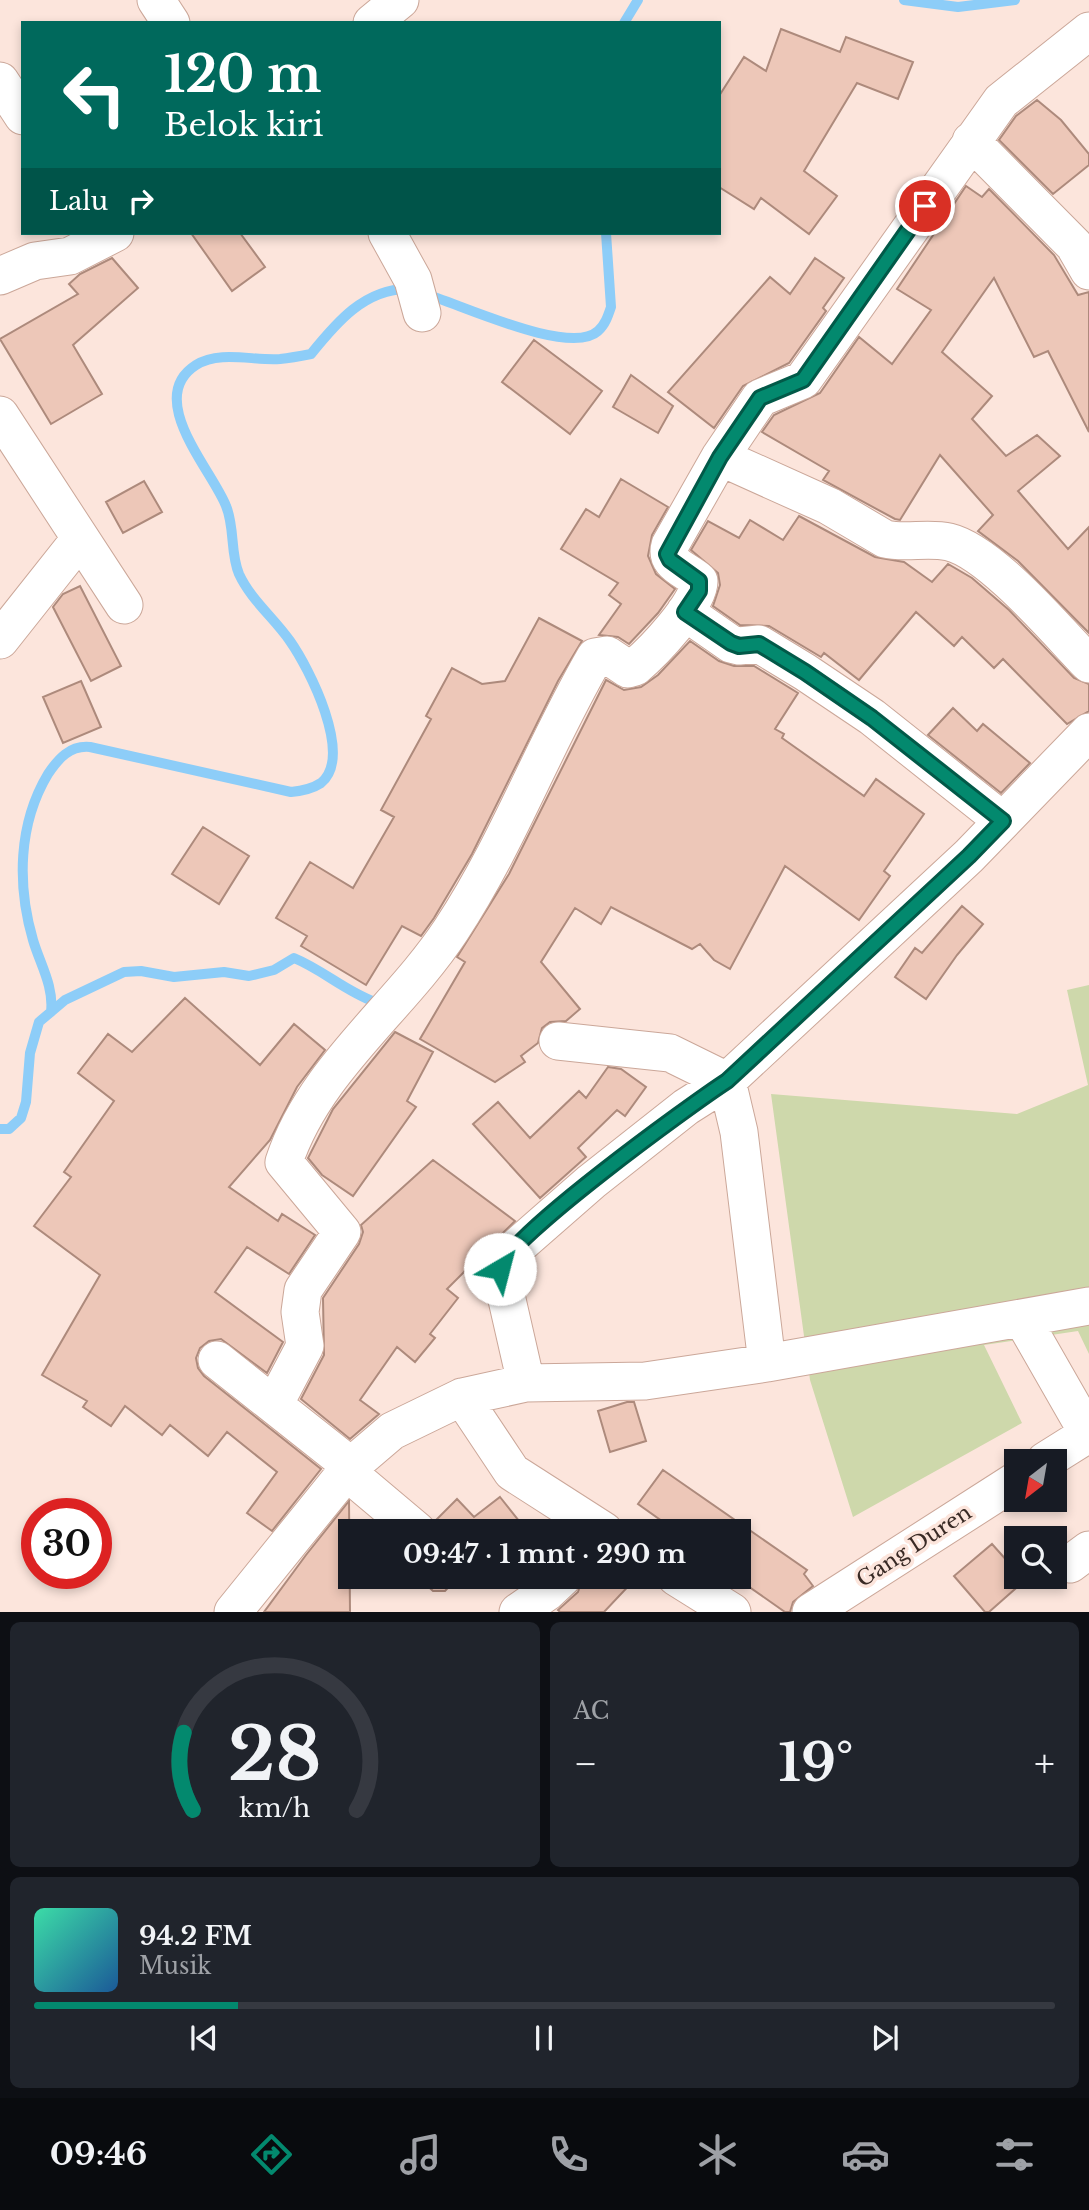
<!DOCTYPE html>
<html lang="id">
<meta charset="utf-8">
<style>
body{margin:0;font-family:"Libre Baskerville",serif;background:#20242c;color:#f1f3f6;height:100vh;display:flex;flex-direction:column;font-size:26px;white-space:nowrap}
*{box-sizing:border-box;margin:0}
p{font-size:23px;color:#9ea1a6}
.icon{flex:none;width:38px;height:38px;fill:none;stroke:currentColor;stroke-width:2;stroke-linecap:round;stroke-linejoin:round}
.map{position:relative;height:1612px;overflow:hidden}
.sheet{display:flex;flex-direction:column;gap:10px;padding:10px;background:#0d0f14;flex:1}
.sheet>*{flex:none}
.top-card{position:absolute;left:21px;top:21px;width:700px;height:214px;border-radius:0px;box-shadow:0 4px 10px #0003;background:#00695c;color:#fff;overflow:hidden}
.needle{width:46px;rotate:211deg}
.buttons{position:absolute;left:1004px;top:1449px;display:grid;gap:14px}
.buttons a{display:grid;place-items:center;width:63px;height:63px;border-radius:0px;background:#171b24;box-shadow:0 4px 10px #0003;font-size:35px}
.speed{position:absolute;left:21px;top:1498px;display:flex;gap:14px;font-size:35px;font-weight:700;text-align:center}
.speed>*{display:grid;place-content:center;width:91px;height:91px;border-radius:50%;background:#171b24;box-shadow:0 4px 10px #0003;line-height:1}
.speed .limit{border:10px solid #d22;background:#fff;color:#111}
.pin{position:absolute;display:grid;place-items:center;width:60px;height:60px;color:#fff;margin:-30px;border:4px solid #fff;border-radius:50%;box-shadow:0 2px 7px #0007}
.me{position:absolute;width:77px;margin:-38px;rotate:37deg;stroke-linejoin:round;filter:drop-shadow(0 0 5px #0008)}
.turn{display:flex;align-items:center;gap:24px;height:147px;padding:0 28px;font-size:32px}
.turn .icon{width:91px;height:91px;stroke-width:2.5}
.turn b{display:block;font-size:49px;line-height:60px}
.then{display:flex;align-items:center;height:66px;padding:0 28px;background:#0003;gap:14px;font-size:26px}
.big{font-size:52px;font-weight:700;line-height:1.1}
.sheet .widget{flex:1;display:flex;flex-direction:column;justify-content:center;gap:10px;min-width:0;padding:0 24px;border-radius:10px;background:#20242c}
.sheet .dial{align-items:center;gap:0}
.dial svg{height:182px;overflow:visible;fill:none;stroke:#363941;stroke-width:7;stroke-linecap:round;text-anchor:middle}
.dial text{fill:#f1f3f6;stroke:none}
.song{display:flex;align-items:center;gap:21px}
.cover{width:84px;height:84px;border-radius:10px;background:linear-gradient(135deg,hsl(160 70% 55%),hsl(210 70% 35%))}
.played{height:7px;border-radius:4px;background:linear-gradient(90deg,#03896e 20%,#363941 20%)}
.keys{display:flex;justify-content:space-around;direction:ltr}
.heat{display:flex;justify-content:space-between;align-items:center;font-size:38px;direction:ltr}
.sheet .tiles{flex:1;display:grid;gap:10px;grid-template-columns:1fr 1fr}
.widget:last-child{grid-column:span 2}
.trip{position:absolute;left:338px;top:1519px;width:413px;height:70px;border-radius:0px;background:#171b24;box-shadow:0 4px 10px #0003;font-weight:700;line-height:70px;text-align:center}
.tab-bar{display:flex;height:112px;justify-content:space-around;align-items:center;background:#090b0e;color:#9ea1a6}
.tab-bar .icon{width:49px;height:49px}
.tab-bar .active{color:#03896e}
.tab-bar b{font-size:32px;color:#f1f3f6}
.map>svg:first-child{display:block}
</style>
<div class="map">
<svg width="1089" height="1612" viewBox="0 0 1089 1612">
<rect width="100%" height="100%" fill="#fce5dc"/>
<path fill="#ced8ab" d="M1089,985V1354L1078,1331L984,1345L1022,1423L853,1517L810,1380L771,1094L1017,1114L1088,1085L1067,990Z"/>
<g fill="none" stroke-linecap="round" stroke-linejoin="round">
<path stroke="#8dcdf8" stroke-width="10" d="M904,0L958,7L1015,0
M624,23L638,0
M425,294C458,303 570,357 598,331C605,325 608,316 611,307L606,233
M51,1012C54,986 40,964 33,940C17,885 18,824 48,774C58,759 70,745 90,747L291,792C301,791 312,789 321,783C354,756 309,668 290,641C274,618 251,600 239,574C230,553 235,527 226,506C212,470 144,398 196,365C220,350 253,361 280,359C290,358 301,356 311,354C336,323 365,288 409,289
M0,1129H9L21,1118L26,1102L30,1053L39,1022L65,1000L124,972L141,971L174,977L224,972L249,976L274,970L294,958C323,970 345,991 375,1002"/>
</g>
<path fill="#edc7b8" stroke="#ad8a7c" stroke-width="2" d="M781,29L840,52L846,37L913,62L898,99L857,83L804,171L837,196L809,234L761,198L754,209L719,187V96L744,57L766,71Z
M1037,100L1061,120L1089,154V165L1053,194L999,140L1016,116Z
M966,186L982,197L989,189L1054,255L1078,295L1089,292V432L1048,351L1034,357L994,278L942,352L992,396L972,419L1006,456L1037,435L1060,456L1018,491L1068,549L1089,527V633L1018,561L978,531L993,515L940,455L900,520L895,519L823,480L829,471L762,432L774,415L820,393L859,337L892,364L931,310L897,289Z
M191,233H240L265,267L232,291Z
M112,258L138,288L73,345L102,394L51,424L0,339L78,294L69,284L80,274Z
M815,258L844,278L823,308L826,311L789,363L743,386L714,428L668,392L770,277L790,294Z
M534,340L602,391L570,434L502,382Z
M631,375L673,406L658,433L613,407Z
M621,479L668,507L652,535L648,556L656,574L675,589L658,613L629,644L618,637L599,635L621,604L609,595L618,583L561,549L586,509L599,517Z
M144,481L162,512L123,533L106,502Z
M799,516L875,557L904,562L932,582L948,564L972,578L1009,610L1074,678L1089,684V711L1067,724L1003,659L994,668L962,637L954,646L916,612L859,680L824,653L821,657L769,626L740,625L713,606L720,585L718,573L691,550L708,521L739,538L750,520L783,540Z
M80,586L121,666L91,681L53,607L63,594Z
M539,618L582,641L558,681L472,854L434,918L421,936L402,926L366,985L301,946L307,936L276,918L310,862L353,888L394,817L381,810L431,719L426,716L452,668L482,684L505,681Z
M690,641L719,661L734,666H754L798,693L775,729L784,734L782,738L864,796L876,779L924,814L884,871L890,876L859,920L785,866L730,969L714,960L700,944L692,949L611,907L601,924L575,908L541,962L580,1009L566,1021L550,1022L542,1028L538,1043L521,1056L525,1062L495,1082L420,1039L465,962L457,957L509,874L606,680L624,690L641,687L658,675Z
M81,681L101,727L63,743L43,697Z
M953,708L977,731L983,724L1030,763L1001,793L928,735Z
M203,827L249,856L219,904L172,874Z
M962,906L983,924L957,955L926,999L895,977L915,948L922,953Z
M185,998L260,1065L294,1024L325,1050L297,1087L270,1140L229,1187L278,1221L282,1214L315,1235L289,1274L247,1247L215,1292L283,1342L267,1373L221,1339L209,1341L200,1348L196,1358L198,1368L204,1376L321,1469L272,1531L247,1513L277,1472L227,1432L208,1456L170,1425L162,1435L125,1406L111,1426L83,1407L87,1401L42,1375L100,1275L34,1226L71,1177L64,1172L114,1101L78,1073L108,1034L132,1052Z
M395,1032L433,1052L407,1101L416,1107L353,1196L322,1175L308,1158L333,1109Z
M608,1067L621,1069L646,1087L625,1116L617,1110L578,1148L586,1157L540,1198L473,1124L498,1102L530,1138L579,1091L586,1098Z
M433,1160L515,1221L447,1289L458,1298L430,1334L435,1338L415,1362L397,1347L360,1400L379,1414L350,1439L301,1399L324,1355L323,1298L359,1244L363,1232L361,1225Z
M627,1402H634L646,1441L610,1452L598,1411Z
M663,1470L807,1570L804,1574L813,1586L793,1602L790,1612H785L735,1577H742L738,1574V1531H676L638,1504Z
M500,1497L527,1531H437L435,1521L457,1499L474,1517Z
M349,1501L350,1612H264L306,1555Z
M548,1520L560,1531H534Z
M992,1544L1017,1572V1577L1024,1581L989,1612H985L954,1576Z
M418,1577H458L445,1591H433Z
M583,1577H637L604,1612H560L558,1610L578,1592Z"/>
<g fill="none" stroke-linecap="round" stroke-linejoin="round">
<g stroke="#cba799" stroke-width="39">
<path id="minor" d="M156,0L171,23
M372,23L400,0
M0,81L23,116
M971,141L1074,245L1089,271
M387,233L413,280L422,313
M0,276L35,261L70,256L115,233
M0,415L124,605
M720,457L829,506L885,539C906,544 927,537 949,542C991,552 1058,632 1089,664
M685,612L731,644L739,646L759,644L805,672L872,717L1003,821
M0,640L80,539
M558,1041L670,1053L727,1081L739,1132L767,1363
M1022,1318L1089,1435
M217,1360L351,1466
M526,1383L500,1269L503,1259L591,1182L686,1107L727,1081L969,856L1089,732
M462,1397L512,1472L604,1531
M274,1405L305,1346L300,1312L303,1290L342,1232L284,1162C314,1070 399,1009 451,930C508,844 543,746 595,657L607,655L628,669L635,667C653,652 700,603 699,581C686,569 664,565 670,545L720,457L760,398L803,380L1001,101L1089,31
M1045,1461L1088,1434
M347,1472L417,1531
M1070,1564L1089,1550
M676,1577L732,1612
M233,1612L351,1466L392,1431L462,1397L526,1383L645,1381L767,1363L1089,1306
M518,1612L547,1592L563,1577
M811,1612L1017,1480"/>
</g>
<use href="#minor" stroke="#fff" stroke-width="37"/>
</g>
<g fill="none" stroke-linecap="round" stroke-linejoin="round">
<g stroke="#025948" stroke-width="18">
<path id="route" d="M500,1269C504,1240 693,1103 727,1081L969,856L1003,821L872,718L805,672L759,644L739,646L731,643L685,612L699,591V581L670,560L667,554L720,457L760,398L803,380L925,206"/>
</g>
<use href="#route" stroke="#03896e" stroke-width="12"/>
</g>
<g text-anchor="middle" stroke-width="7" stroke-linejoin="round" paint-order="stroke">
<g font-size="21" fill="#392a25" stroke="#fce5dc">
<text transform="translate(914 1546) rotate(-33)" y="7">Gang Duren</text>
</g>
</g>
</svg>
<div class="buttons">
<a><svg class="needle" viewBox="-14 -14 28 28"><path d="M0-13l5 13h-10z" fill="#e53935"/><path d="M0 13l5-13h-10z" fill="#9ea1a6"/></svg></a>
<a><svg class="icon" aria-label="search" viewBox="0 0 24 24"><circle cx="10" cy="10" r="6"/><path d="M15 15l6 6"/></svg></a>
</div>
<div class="speed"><div class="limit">30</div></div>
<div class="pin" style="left:925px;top:206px;background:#d93025"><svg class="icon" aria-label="arrive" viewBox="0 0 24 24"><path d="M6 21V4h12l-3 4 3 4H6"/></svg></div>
<svg class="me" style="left:500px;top:1269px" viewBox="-20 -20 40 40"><circle r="19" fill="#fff"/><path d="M0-13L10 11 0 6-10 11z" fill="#03896e"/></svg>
<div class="trip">09:47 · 1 mnt · 290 m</div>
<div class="top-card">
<div class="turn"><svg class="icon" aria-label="left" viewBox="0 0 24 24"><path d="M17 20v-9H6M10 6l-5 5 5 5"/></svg><div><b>120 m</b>Belok kiri</div></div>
<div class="then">Lalu<svg class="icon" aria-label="right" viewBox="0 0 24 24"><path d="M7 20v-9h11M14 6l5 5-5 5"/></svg></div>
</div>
</div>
<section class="sheet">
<div class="tiles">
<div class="widget dial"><svg viewBox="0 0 100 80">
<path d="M14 69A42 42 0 1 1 86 69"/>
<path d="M14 69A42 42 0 0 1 10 35" stroke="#03896e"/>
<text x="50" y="56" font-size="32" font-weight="700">28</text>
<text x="50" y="72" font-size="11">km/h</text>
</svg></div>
<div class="widget"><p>AC</p>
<div class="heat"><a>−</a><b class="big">19°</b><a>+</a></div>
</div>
<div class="widget">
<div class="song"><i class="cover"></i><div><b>94.2 FM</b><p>Musik</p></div></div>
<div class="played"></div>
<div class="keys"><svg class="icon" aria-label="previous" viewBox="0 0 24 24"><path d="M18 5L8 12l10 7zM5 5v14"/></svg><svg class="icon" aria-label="pause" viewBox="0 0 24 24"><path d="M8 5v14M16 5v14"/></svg><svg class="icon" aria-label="next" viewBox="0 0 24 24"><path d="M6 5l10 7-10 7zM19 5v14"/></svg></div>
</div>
</div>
</section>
<nav class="tab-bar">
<b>09:46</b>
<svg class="icon active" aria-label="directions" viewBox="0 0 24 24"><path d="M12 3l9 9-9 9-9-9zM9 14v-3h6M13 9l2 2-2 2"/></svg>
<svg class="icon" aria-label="music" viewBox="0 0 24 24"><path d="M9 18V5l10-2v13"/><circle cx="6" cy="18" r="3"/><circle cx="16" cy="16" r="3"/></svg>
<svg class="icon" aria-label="phone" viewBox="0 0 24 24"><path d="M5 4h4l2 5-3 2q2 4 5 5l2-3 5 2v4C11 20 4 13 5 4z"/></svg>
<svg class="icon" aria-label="climate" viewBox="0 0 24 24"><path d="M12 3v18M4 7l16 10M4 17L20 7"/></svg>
<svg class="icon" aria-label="car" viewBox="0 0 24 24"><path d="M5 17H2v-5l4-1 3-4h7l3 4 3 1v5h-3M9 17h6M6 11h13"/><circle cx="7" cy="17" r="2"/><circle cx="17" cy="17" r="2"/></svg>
<svg class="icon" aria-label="filters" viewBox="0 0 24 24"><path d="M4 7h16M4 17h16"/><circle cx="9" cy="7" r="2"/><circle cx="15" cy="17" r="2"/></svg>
</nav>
